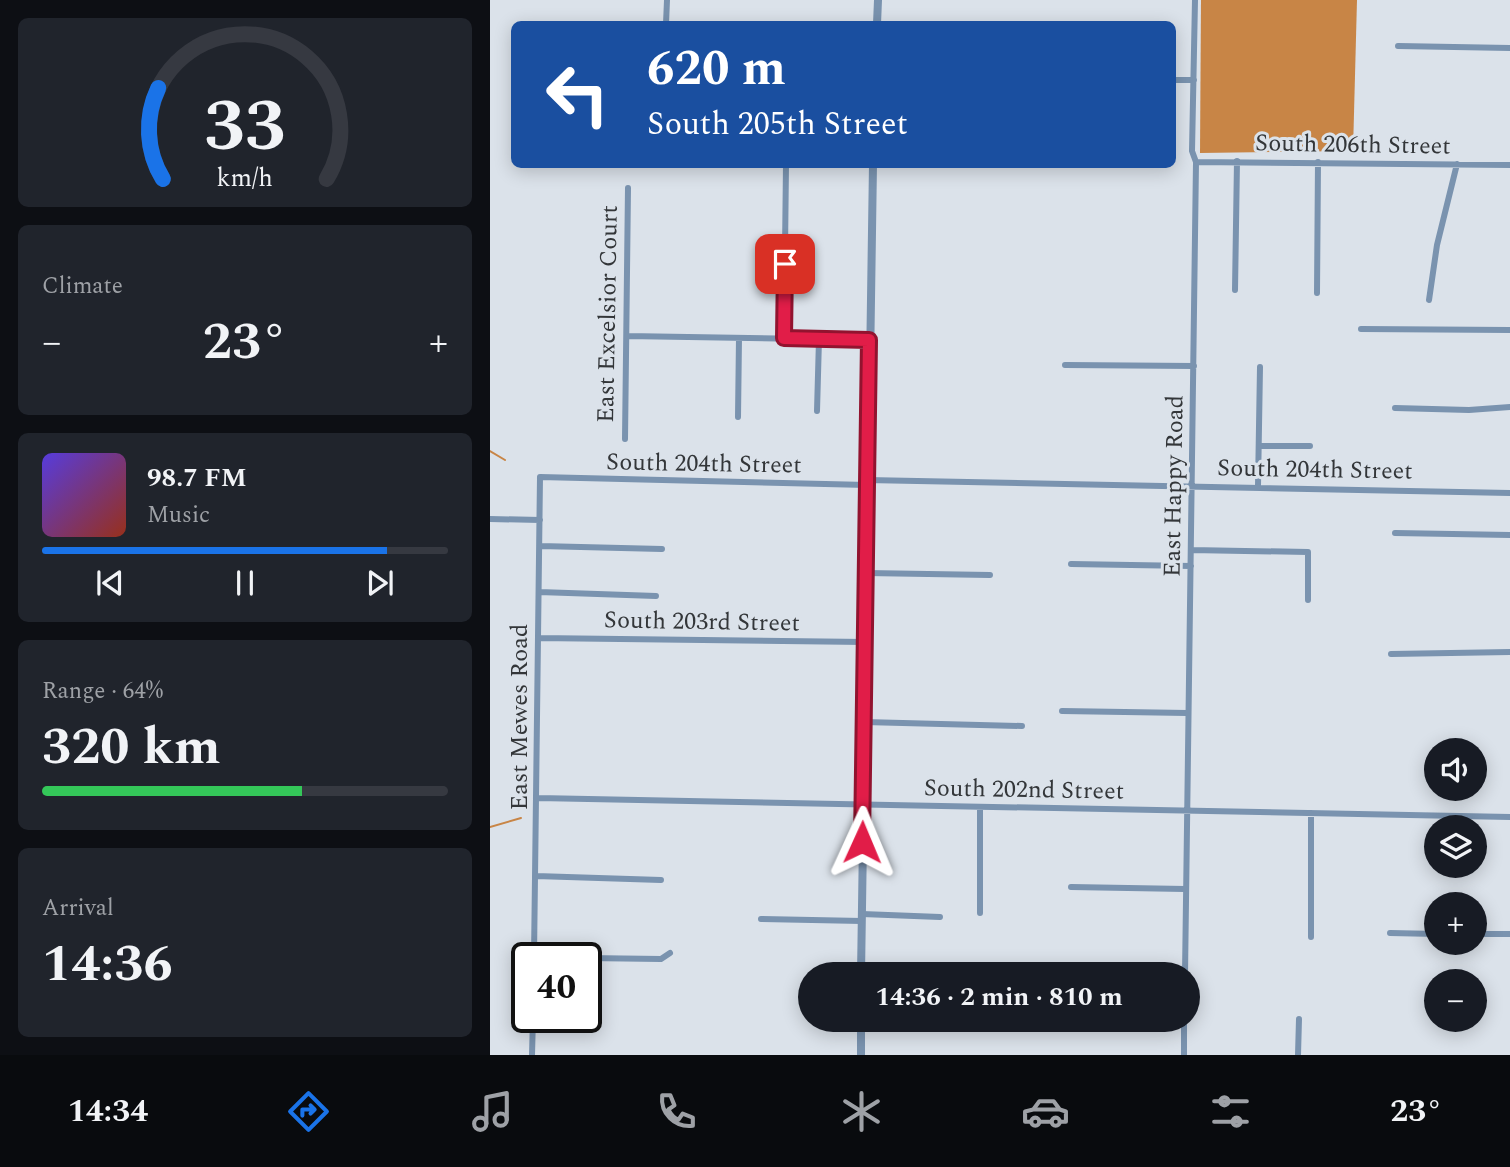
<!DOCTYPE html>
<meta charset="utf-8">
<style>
body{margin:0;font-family:Spectral,serif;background:#20242c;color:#f1f3f6;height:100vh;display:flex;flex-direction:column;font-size:26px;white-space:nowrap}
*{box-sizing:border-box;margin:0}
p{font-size:23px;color:#9ea1a6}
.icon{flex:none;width:38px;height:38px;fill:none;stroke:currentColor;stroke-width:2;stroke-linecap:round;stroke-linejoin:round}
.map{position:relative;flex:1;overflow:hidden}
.panel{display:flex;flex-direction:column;gap:18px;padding:18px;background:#0d0f14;width:490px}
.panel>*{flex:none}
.banner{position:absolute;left:21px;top:21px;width:665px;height:147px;border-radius:10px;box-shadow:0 4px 18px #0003;background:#1a4fa0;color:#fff;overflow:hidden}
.fabs{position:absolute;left:934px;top:738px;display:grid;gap:14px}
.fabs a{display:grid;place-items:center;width:63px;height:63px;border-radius:50%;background:#171b24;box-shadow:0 4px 18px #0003;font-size:35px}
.speed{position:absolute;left:21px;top:942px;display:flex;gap:14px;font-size:35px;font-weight:700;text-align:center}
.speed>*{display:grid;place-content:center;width:91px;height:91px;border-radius:50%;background:#171b24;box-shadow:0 4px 18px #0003;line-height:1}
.speed .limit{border:4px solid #111;border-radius:10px;background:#fff;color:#111}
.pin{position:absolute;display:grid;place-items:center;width:60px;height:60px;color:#fff;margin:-30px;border-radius:14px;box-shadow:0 4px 10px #0006}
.me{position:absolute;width:77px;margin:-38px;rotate:1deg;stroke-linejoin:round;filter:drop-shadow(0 0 5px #0008)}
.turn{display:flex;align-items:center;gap:24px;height:147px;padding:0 21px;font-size:32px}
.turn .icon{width:91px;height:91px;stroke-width:2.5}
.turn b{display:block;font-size:49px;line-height:60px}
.big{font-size:52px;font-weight:700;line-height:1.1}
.panel .widget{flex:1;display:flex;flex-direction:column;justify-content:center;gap:10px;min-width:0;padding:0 24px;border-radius:10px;background:#20242c}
.panel .dial{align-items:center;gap:0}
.dial svg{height:182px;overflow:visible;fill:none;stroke:#363941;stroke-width:7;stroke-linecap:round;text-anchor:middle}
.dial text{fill:#f1f3f6;stroke:none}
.song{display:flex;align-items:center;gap:21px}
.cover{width:84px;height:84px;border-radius:10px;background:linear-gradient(135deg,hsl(250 70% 55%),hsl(10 70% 35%))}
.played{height:7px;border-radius:4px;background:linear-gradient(90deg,#1a73e8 85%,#363941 85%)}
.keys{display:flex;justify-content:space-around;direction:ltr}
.heat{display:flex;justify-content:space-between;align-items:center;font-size:38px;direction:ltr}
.charge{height:10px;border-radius:5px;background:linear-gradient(90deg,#34c759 64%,#363941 0)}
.trip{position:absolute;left:308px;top:962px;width:402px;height:70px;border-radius:35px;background:#171b24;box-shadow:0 4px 18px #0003;font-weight:700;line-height:70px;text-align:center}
.tab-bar{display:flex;height:112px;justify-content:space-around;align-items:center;background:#090b0e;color:#9ea1a6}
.tab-bar .icon{width:49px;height:49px}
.tab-bar .on{color:#1a73e8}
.tab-bar b{font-size:32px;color:#f1f3f6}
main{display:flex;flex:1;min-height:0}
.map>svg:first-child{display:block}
</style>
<main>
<section class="panel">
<div class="widget dial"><svg viewBox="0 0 100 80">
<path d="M14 69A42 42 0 1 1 86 69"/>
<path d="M14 69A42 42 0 0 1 12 29" stroke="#1a73e8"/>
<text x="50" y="56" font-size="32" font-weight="700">33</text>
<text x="50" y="72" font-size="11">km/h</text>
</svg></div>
<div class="widget"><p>Climate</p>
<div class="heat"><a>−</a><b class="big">23°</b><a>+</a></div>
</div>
<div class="widget">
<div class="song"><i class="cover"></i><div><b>98.7 FM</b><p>Music</p></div></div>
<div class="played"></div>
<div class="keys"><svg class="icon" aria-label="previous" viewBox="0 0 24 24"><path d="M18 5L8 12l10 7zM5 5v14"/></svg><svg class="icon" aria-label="pause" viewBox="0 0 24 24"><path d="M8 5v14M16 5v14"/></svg><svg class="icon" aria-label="next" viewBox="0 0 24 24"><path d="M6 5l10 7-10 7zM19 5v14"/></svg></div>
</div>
<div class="widget"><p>Range · 64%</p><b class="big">320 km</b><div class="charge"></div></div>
<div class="widget"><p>Arrival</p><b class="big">14:36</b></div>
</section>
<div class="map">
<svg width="1020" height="1055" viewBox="0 0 1020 1055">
<rect width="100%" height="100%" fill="#dbe2ea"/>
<path fill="#c88546" d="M711,0H867L863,151L710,153Z"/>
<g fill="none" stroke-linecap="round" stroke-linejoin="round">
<path stroke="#c88546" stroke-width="2" d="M0,451L15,460
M0,827L31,818"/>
<path stroke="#7a93af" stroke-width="6" d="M176,24L177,0
M908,46L1020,48
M682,80H704
M706,162L1020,165
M745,290L747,161
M827,293L828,162
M939,300L947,245L967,164
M871,329L1020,330
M137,336L379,340
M294,338L296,164
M575,365L704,366
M905,408L979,410L1020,407
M327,411L329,339
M248,417L249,338
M135,439L138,188
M769,446H820
M377,480L1020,493
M768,486L770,367
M0,519L50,520
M905,533L1020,535
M50,546L172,549
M701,550L818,552V600
M581,564L701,566
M376,573L500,575
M49,592L166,596
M48,638L375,642
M901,654L1020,652
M572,711L697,713
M374,722L532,726
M48,798L1020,817
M821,813V937
M46,876L171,880
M581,887L695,889
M490,913V807
M372,914L450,917
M271,919L372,921
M900,933L947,934
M985,934H1020
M44,957L50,477L377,485
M44,957H63
M96,958L171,959L180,953
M576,967L695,969
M695,975L706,162L702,151L705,0
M628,1020L694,1021
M42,1055L43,1017
M694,1055V1020
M808,1055L809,1019"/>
<path stroke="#7a93af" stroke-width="8" d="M387,24L388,0
M371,975L383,164
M371,1055V1020"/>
</g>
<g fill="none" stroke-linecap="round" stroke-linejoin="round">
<g stroke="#92132f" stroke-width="18">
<path id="route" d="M295,264L294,338L379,340L372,842"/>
</g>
<use href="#route" stroke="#e11d48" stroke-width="12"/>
</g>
<g text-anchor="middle" stroke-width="6" stroke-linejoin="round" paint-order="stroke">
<g font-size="24" fill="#333639" stroke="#dbe2ea">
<text transform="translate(863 144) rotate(1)" y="8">South 206th Street</text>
<text transform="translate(117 314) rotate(-89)" y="8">East Excelsior Court</text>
<text transform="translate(214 463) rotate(1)" y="8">South 204th Street</text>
<text transform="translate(825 469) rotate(1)" y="8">South 204th Street</text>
<text transform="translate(683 486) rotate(-89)" y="8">East Happy Road</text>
<text transform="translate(212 621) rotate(1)" y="8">South 203rd Street</text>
<text transform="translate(29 717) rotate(-90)" y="8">East Mewes Road</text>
<text transform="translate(534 789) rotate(1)" y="8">South 202nd Street</text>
</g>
</g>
</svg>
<div class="fabs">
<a><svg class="icon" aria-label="sound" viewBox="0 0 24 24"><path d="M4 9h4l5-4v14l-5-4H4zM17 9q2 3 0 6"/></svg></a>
<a><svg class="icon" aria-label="layers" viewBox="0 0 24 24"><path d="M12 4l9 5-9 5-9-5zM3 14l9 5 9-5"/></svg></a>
<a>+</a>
<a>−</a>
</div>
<div class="speed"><div class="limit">40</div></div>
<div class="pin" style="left:295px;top:264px;background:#d93025"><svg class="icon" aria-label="arrive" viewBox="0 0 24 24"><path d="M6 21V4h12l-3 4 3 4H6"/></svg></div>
<svg class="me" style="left:372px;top:842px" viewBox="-20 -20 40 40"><path d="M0-17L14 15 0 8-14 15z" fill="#e11d48" stroke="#fff" stroke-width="4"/></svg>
<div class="trip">14:36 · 2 min · 810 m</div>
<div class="banner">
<div class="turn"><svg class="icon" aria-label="left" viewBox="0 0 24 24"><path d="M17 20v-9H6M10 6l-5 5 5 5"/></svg><div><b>620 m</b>South 205th Street</div></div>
</div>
</div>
</main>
<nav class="tab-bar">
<b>14:34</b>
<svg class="icon on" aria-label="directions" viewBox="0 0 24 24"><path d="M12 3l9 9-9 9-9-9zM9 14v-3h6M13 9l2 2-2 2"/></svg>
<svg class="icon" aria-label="music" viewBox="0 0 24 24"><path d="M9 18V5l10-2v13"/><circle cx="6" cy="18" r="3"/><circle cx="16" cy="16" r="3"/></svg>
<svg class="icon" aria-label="phone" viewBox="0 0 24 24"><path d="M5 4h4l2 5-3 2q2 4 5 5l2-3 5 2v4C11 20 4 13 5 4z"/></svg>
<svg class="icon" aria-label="climate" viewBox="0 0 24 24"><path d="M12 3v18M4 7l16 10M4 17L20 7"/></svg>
<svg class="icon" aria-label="car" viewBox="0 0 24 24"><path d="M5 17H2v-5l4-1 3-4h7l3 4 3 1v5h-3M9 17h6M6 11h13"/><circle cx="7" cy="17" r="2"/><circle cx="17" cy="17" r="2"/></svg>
<svg class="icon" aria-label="filters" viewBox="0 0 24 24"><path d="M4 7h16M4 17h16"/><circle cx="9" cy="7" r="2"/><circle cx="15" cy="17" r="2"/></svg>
<b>23°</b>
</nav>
